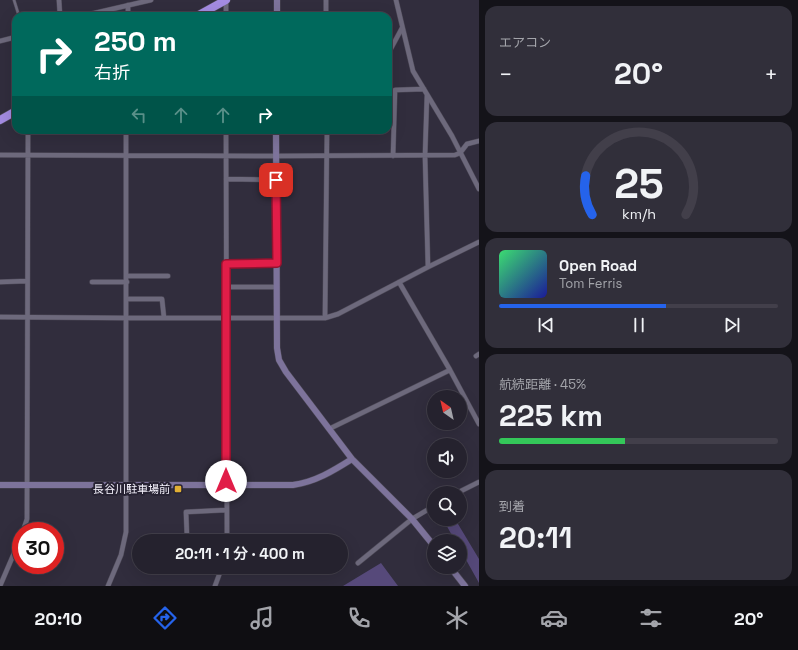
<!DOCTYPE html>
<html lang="ja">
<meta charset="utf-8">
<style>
body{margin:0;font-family:"Space Grotesk","Noto Sans JP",sans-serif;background:#312f3a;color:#f1f3f6;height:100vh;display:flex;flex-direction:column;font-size:15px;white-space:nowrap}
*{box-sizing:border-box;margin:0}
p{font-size:13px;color:#a3a4aa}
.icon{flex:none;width:22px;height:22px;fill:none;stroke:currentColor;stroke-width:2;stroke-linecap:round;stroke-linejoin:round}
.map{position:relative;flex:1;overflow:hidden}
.details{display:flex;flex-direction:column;gap:6px;padding:6px;background:#141319;width:319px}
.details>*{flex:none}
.guide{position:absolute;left:12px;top:12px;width:380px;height:122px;border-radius:12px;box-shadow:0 4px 16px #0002,0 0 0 1px #423f4a;background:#00695c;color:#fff;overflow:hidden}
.needle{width:26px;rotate:326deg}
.buttons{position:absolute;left:427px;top:390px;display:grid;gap:8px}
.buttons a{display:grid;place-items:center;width:40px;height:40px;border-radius:50%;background:#25222e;box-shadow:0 4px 16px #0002,0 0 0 1px #423f4a;font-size:20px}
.speed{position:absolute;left:12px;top:522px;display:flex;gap:8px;font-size:20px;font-weight:700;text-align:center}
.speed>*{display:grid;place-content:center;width:52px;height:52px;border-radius:50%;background:#25222e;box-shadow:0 4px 16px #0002,0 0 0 1px #423f4a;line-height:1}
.speed .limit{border:6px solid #d22;background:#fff;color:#111}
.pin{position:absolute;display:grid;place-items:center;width:34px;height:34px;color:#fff;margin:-17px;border-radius:8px;box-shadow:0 2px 6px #0006}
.me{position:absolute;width:44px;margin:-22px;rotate:0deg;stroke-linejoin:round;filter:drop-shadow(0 0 3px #0008)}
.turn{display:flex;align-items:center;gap:14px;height:84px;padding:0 16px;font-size:18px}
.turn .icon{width:52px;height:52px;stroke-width:2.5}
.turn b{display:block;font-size:28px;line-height:34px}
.lanes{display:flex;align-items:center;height:38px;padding:0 16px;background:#0003;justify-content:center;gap:20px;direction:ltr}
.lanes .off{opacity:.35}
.big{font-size:30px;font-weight:600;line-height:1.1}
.details .tile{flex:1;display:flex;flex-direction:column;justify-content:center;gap:6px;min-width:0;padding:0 14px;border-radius:12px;background:#312f3a}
.details .dial{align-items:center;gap:0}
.dial svg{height:104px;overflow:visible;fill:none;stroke:#423f4a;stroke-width:7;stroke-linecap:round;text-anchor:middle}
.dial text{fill:#f1f3f6;stroke:none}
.song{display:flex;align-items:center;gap:12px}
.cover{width:48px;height:48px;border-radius:6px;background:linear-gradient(135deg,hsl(140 70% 55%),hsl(240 70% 35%))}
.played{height:4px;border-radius:2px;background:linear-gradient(90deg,#2563eb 60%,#423f4a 60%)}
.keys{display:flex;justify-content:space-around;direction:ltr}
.heat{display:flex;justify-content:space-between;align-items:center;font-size:22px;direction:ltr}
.charge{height:6px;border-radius:3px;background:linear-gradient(90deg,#34c759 45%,#423f4a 0)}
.trip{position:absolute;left:132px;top:534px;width:216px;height:40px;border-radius:20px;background:#25222e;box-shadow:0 4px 16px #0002,0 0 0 1px #423f4a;font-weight:600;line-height:40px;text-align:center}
.menu{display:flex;height:64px;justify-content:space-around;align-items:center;background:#0f0e12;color:#a3a4aa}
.menu .icon{width:28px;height:28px}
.menu .on{color:#2563eb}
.menu b{font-size:18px;color:#f1f3f6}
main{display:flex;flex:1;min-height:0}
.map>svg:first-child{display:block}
</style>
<main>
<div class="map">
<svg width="479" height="586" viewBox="0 0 479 586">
<rect width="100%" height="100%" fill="#312d3d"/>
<path fill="#56497a" d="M443,519H455L479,559V583L460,549V541H455Z
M381,563L398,586H343Z"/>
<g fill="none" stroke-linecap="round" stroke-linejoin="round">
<g stroke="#4e4a58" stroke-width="3.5">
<path id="lane" d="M14,0L19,16"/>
</g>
<g stroke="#4e4a58" stroke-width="5.5">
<path id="street" d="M59,0L60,16
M326,0V16
M396,0L413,71L452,136L479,189
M82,16L151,0
M128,16V5
M226,16V0
M0,41L16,37
M388,54L402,28
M427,95L425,156L428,267
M226,130L227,541
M0,155L276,156L455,155L460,153L467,144L479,141
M393,156L395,90L424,89
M226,179L276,180
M226,264L277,263
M127,276H168
M0,282L27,281
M92,282H127
M399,282L450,370L479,424
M226,287H277
M127,299H162L164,318
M0,317L127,318H325L338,314L428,267L479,242
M325,318L327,130
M476,356L479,354
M329,429L450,370
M457,493L479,482
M226,510L186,512L187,537L227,536
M23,531L27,519L28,130
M358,563L412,519L434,506
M0,586L21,537
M108,586L121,555L126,532V130
M215,586L222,567"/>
</g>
<g stroke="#4e4a58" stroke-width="7">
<path id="secondary" d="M277,16V0
M276,130L277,348L279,360L286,372L352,459L412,519L434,546
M0,485H293C315,482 333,471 352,459
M450,567L465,586"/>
</g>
<g stroke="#4e4a58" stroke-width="9">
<path id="highway" d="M197,16L226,0
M0,120L16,111"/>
</g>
<use href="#lane" stroke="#6d697c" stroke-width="2.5"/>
<use href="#street" stroke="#6d697c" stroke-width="4.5"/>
<use href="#secondary" stroke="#7d739b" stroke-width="6"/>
<use href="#highway" stroke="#a38be2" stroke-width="8"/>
</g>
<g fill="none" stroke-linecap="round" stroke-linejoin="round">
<g stroke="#92132f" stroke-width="10">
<path id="route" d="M226,481V264L277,263L276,180"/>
</g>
<use href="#route" stroke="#e11d48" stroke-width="7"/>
</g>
<rect fill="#e1af34" stroke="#272333" stroke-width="1.5" x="174" y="485" width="8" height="8" rx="2"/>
<g text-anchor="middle" stroke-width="4" stroke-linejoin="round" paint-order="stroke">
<g font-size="11" fill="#f5f3fd" stroke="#272333" text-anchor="end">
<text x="170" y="493">長谷川駐車場前</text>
</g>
</g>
</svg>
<div class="buttons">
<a><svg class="needle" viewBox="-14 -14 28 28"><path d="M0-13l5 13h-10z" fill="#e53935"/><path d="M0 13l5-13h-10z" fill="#a3a4aa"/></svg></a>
<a><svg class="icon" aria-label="sound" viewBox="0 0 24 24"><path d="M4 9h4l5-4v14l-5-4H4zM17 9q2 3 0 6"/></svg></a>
<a><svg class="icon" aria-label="search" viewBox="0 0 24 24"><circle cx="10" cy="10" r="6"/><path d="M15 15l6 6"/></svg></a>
<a><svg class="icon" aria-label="layers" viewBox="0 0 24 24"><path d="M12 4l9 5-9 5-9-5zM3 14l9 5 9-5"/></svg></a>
</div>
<div class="speed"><div class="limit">30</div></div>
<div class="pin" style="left:276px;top:180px;background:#d93025"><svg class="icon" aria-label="arrive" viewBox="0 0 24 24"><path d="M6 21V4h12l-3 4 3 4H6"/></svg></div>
<svg class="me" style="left:226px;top:481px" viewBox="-20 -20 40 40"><circle r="19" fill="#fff"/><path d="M0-13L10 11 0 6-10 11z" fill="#e11d48"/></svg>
<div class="trip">20:11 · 1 分 · 400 m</div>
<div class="guide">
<div class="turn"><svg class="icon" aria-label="right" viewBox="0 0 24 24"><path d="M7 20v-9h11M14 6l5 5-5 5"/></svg><div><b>250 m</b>右折</div></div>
<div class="lanes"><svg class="icon off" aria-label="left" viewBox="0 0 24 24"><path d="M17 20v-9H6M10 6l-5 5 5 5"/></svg><svg class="icon off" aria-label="ahead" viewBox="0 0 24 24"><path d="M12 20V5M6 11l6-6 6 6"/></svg><svg class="icon off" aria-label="ahead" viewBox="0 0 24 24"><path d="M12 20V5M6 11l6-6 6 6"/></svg><svg class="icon" aria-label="right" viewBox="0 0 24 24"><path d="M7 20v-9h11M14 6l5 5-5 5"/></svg></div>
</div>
</div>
<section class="details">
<div class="tile"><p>エアコン</p>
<div class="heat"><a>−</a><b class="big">20°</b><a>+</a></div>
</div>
<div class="tile dial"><svg viewBox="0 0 100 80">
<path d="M14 69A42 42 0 1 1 86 69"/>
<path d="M14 69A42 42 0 0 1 9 39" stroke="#2563eb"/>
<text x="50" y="56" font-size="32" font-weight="700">25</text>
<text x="50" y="72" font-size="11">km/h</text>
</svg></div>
<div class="tile">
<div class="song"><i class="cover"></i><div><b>Open Road</b><p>Tom Ferris</p></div></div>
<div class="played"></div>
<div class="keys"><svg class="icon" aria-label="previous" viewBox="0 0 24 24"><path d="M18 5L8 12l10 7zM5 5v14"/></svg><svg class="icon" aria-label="pause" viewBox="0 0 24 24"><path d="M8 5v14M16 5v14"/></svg><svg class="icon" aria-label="next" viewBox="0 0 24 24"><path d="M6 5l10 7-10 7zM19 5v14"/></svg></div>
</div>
<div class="tile"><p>航続距離 · 45%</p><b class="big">225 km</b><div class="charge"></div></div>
<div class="tile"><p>到着</p><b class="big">20:11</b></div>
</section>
</main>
<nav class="menu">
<b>20:10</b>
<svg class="icon on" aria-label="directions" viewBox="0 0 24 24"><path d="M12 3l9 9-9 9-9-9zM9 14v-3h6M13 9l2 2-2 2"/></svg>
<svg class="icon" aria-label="music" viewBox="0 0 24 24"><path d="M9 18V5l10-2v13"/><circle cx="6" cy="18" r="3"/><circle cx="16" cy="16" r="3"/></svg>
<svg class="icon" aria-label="phone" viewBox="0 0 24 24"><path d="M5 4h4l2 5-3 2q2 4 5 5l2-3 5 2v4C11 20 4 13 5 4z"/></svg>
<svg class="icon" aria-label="climate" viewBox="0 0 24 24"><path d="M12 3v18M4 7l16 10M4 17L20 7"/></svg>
<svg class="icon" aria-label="car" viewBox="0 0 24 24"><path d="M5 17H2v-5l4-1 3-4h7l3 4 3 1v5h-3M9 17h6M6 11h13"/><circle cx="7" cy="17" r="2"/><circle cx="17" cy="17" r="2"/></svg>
<svg class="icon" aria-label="filters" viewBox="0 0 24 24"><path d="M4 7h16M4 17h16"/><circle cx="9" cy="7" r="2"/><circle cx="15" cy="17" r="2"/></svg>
<b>20°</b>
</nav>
